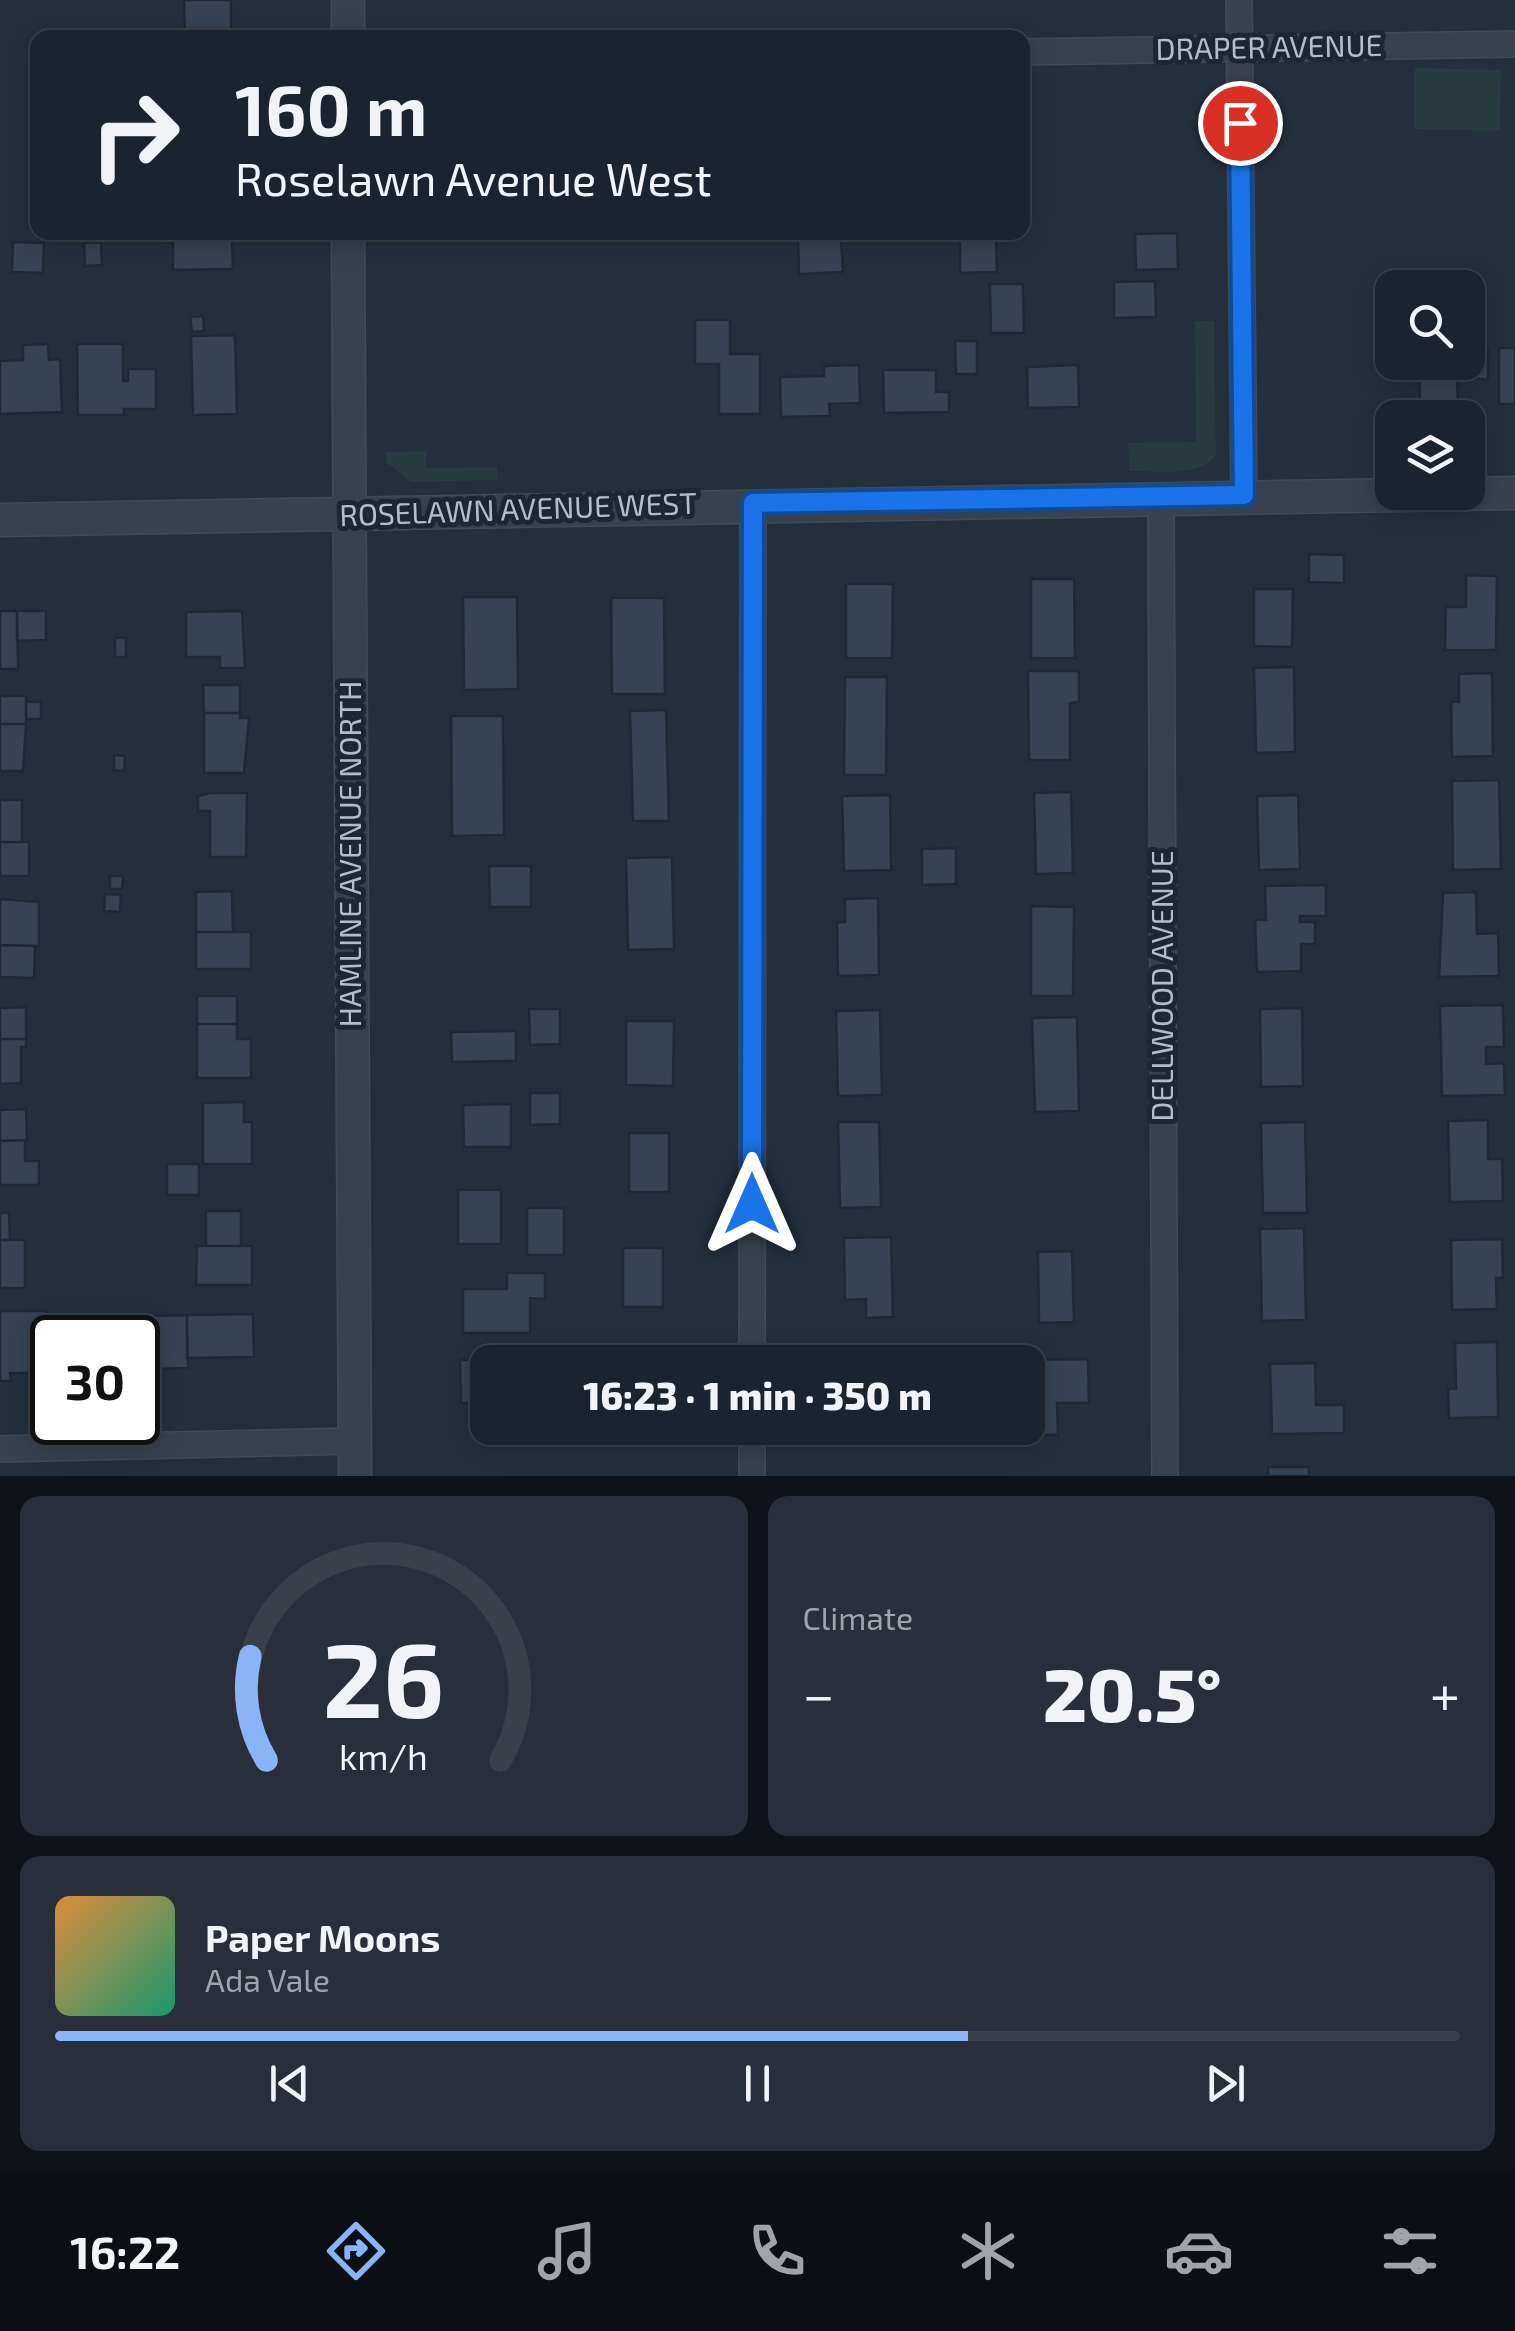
<!DOCTYPE html>
<meta charset="utf-8">
<style>
body{margin:0;font-family:"Exo 2",sans-serif;background:#282f3a;color:#f1f3f6;height:100vh;display:flex;flex-direction:column;font-size:38px;white-space:nowrap}
*{box-sizing:border-box;margin:0}
p{font-size:32px;color:#a0a4aa}
.icon{flex:none;width:55px;height:55px;fill:none;stroke:currentColor;stroke-width:2;stroke-linecap:round;stroke-linejoin:round}
.map{position:relative;height:1476px;overflow:hidden}
.panel{display:flex;flex-direction:column;gap:20px;padding:20px;background:#0f1319;flex:1}
.panel>*{flex:none}
.top-card{position:absolute;left:30px;top:30px;width:1000px;height:210px;border-radius:20px;box-shadow:0 5px 25px #0003,0 0 0 2px #39404a;background:#1b232e;color:#f1f3f6;overflow:hidden}
.tools{position:absolute;left:1375px;top:270px;display:grid;gap:20px}
.tools a{display:grid;place-items:center;width:110px;height:110px;border-radius:20px;background:#1b232e;box-shadow:0 5px 25px #0003,0 0 0 2px #39404a;font-size:50px}
.speed{position:absolute;left:30px;top:1315px;display:flex;gap:20px;font-size:50px;font-weight:700;text-align:center}
.speed>*{display:grid;place-content:center;width:130px;height:130px;border-radius:50%;background:#1b232e;box-shadow:0 5px 25px #0003,0 0 0 2px #39404a;line-height:1}
.speed .limit{border:5px solid #111;border-radius:15px;background:#fff;color:#111}
.pin{position:absolute;display:grid;place-items:center;width:85px;height:85px;color:#fff;margin:-42px;border:5px solid #fff;border-radius:50%;box-shadow:0 2px 10px #0007}
.me{position:absolute;width:110px;margin:-55px;rotate:0deg;stroke-linejoin:round;filter:drop-shadow(0 0 8px #0008)}
.turn{display:flex;align-items:center;gap:35px;height:210px;padding:0 40px;font-size:45px}
.turn .icon{width:130px;height:130px;stroke-width:2.5}
.turn b{display:block;font-size:70px;line-height:85px}
.big{font-size:75px;font-weight:800;line-height:1.1}
.panel .tile{flex:1;display:flex;flex-direction:column;justify-content:center;gap:15px;min-width:0;padding:0 35px;border-radius:20px;background:#282f3a}
.panel .dial{align-items:center;gap:0}
.dial svg{height:260px;overflow:visible;fill:none;stroke:#39404a;stroke-width:7;stroke-linecap:round;text-anchor:middle}
.dial text{fill:#f1f3f6;stroke:none}
.song{display:flex;align-items:center;gap:30px}
.cover{width:120px;height:120px;border-radius:15px;background:linear-gradient(135deg,hsl(30 70% 55%),hsl(160 70% 35%))}
.played{height:10px;border-radius:5px;background:linear-gradient(90deg,#8ab4f8 65%,#39404a 65%)}
.keys{display:flex;justify-content:space-around;direction:ltr}
.heat{display:flex;justify-content:space-between;align-items:center;font-size:55px;direction:ltr}
.panel .tiles{flex:1;display:grid;gap:20px;grid-template-columns:1fr 1fr}
.tile:last-child{grid-column:span 2}
.trip{position:absolute;left:470px;top:1345px;width:575px;height:100px;border-radius:20px;background:#1b232e;box-shadow:0 5px 25px #0003,0 0 0 2px #39404a;font-weight:800;line-height:100px;text-align:center}
.tab-bar{display:flex;height:160px;justify-content:space-around;align-items:center;background:#0b0e12;color:#a0a4aa}
.tab-bar .icon{width:70px;height:70px}
.tab-bar .selected{color:#8ab4f8}
.tab-bar b{font-size:45px;color:#f1f3f6}
.map>svg:first-child{display:block}
</style>
<div class="map">
<svg width="1515" height="1476" viewBox="0 0 1515 1476">
<rect width="100%" height="100%" fill="#242f3e"/>
<path fill="#263c3f" d="M1415,68L1501,70L1500,131L1414,129Z
M1195,321H1214L1216,455C1198,479 1156,470 1129,471L1128,443L1196,442Z
M426,451V468L497,467V480L411,482L386,462V452Z"/>
<path fill="#364354" stroke="#1f2835" stroke-width="2.5" d="M184,0H231V38H185Z
M163,232H225L232,236L233,269L173,270V242H163Z
M1177,233L1178,269L1136,270L1135,234Z
M996,238L997,272L960,273V239Z
M841,239L843,272L799,274L798,240Z
M13,242L44,243L43,273L12,272Z
M101,242L102,265L85,266L84,243Z
M1155,281L1156,317L1114,318V282Z
M990,284H1023L1024,333H991Z
M203,316L204,331L192,332L190,317Z
M695,320H730V354H760V414H719V364H695Z
M235,335L237,414L193,415L191,336Z
M955,341H977V374H956Z
M48,344L49,360L60,359L62,412L0,414V361L23,360V345Z
M77,344H123V381H128V369H156V409H124V415H78Z
M1499,348H1515V404H1499Z
M1488,350V380L1457,376L1458,404L1420,405L1419,367L1468,362L1470,351Z
M859,365L860,403L829,404L830,416L781,417L780,377L824,376V366Z
M1078,365L1079,407L1028,408L1027,367Z
M883,370H936V392H949V412L884,413Z
M1309,554L1344,555V583L1309,582Z
M1466,575L1497,576L1496,650H1445L1446,607H1466Z
M1031,579H1074L1075,658H1031Z
M846,584H893L892,658H846Z
M1254,589H1293L1292,647L1254,646Z
M463,597H517L518,689L464,690Z
M611,598H664L665,694H612Z
M0,611H17L18,669H0Z
M17,611H46V640L17,641Z
M242,611L245,668H220V657H186V612Z
M115,638H126V657H115Z
M1294,667L1295,752L1256,753L1254,668Z
M1028,671H1079V702L1070,703V760H1029Z
M1492,673L1493,756L1452,757L1451,702H1459V674Z
M845,677H887L886,775H844Z
M203,685H240V713H204Z
M0,696H26V724H0Z
M26,702H41V719H26Z
M666,710L669,821H633L630,711Z
M204,713H240V718H249L244,773H204Z
M451,716H503L504,835L452,836Z
M0,724H26L23,771H0Z
M114,755L125,756L124,771L114,770Z
M1499,780L1501,869L1453,870L1452,781Z
M1071,792L1073,873L1036,874L1034,793Z
M210,793H247L246,857H210V811H198V796Z
M890,795L891,870L844,871L842,796Z
M1298,795L1300,869L1259,870L1257,796Z
M0,800H22V842H0Z
M0,842H29V876H0Z
M956,848V884L922,885V849Z
M672,857L674,949L628,950L626,858Z
M489,866H531V907H490Z
M110,876H123L122,889H110Z
M1326,885V916H1300V922H1315V944H1301V971L1257,972L1255,920H1266L1265,886Z
M232,891L233,932H196V892Z
M1476,892L1477,934L1498,933L1499,976L1439,977L1443,893Z
M105,894L121,895L120,912L104,911Z
M878,898L879,975L838,976L837,922H845V899Z
M0,899L39,902V946L0,945Z
M1031,906L1074,907L1073,996H1031Z
M196,932H251V969H196Z
M0,945L35,946L34,978L0,977Z
M197,996H237V1024H197Z
M1503,1005L1504,1047H1486V1064L1504,1063L1505,1095L1442,1096L1440,1006Z
M26,1007V1039H0V1008Z
M1302,1008L1303,1086L1261,1087L1260,1009Z
M529,1009H560V1044L530,1045Z
M880,1010L882,1095L838,1096L836,1011Z
M1077,1017L1079,1111L1035,1112L1032,1018Z
M626,1021H674L673,1086L626,1085Z
M197,1024H237V1039H251V1078H197Z
M516,1031V1061L452,1062L451,1032Z
M0,1039H26V1047H21V1083L0,1084Z
M530,1093H560V1124L530,1125Z
M244,1102V1122H252V1164H203V1103Z
M511,1104V1147H464L463,1105Z
M26,1109L27,1140L0,1141V1110Z
M1488,1120V1159H1502L1503,1201L1450,1202L1448,1121Z
M838,1122H879L881,1207L840,1208Z
M1305,1122L1307,1213H1263L1261,1123Z
M629,1133H669V1192H629Z
M25,1140V1161H39V1185H0V1141Z
M167,1164H199V1195H167Z
M458,1190H501V1244H458Z
M527,1208H564V1255H527Z
M206,1211H241V1246H206Z
M0,1213H9L10,1240H0Z
M1304,1228L1306,1320L1262,1321L1260,1229Z
M891,1237L893,1317L866,1318V1299L845,1300L844,1238Z
M1502,1239L1503,1278H1496L1497,1309L1452,1310L1451,1240Z
M0,1240H25V1288H0Z
M197,1246H252V1285H196Z
M623,1248H663V1307H623Z
M1072,1251L1074,1322L1039,1323L1038,1252Z
M507,1273H545V1299L530,1298V1333H463V1289H507Z
M0,1311H46L47,1373H10L11,1381H0Z
M253,1314L254,1357L187,1358V1315Z
M187,1315L188,1368L155,1369L154,1316Z
M1497,1342L1498,1417L1449,1418L1448,1389H1456L1455,1343Z
M522,1358V1362H488V1402L461,1403L460,1360Z
M1088,1359L1089,1403H1057L1058,1435H1019V1428H1028V1362L1017,1360Z
M1315,1363L1316,1405H1344V1433L1272,1434L1270,1364Z
M615,1428H660V1444L616,1445Z
M846,1428H913V1440L846,1441Z
M1268,1467H1309V1476H1268Z"/>
<g fill="none" stroke-linecap="round" stroke-linejoin="round">
<g stroke="#414a57" stroke-width="28">
<path id="minor" d="M1239,0L1244,495
M1022,52L1515,44
M1161,496L1165,1476
M752,1362L753,503
M0,1449L355,1441
M752,1476V1428"/>
</g>
<g stroke="#414a57" stroke-width="35">
<path id="tertiary" d="M348,0V38
M348,232L355,1476
M0,520L1515,493"/>
</g>
<use href="#minor" stroke="#38414e" stroke-width="25"/>
<use href="#tertiary" stroke="#38414e" stroke-width="32"/>
</g>
<g fill="none" stroke-linecap="round" stroke-linejoin="round">
<g stroke="#114b97" stroke-width="25">
<path id="route" d="M752,1204L753,503L1244,495L1240,123"/>
</g>
<use href="#route" stroke="#1a73e8" stroke-width="18"/>
</g>
<g text-anchor="middle" stroke-width="10" stroke-linejoin="round" paint-order="stroke">
<g font-size="30" fill="#b4bcc9" stroke="#1d2633">
<text transform="translate(1269 48) rotate(-1)" y="10">DRAPER AVENUE</text>
<text transform="translate(518 510) rotate(-2)" y="10">ROSELAWN AVENUE WEST</text>
<text transform="translate(351 854) rotate(-90)" y="10">HAMLINE AVENUE NORTH</text>
<text transform="translate(1163 986) rotate(-90)" y="10">DELLWOOD AVENUE</text>
</g>
</g>
</svg>
<div class="tools">
<a><svg class="icon" aria-label="search" viewBox="0 0 24 24"><circle cx="10" cy="10" r="6"/><path d="M15 15l6 6"/></svg></a>
<a><svg class="icon" aria-label="layers" viewBox="0 0 24 24"><path d="M12 4l9 5-9 5-9-5zM3 14l9 5 9-5"/></svg></a>
</div>
<div class="speed"><div class="limit">30</div></div>
<div class="pin" style="left:1240px;top:123px;background:#d93025"><svg class="icon" aria-label="arrive" viewBox="0 0 24 24"><path d="M6 21V4h12l-3 4 3 4H6"/></svg></div>
<svg class="me" style="left:752px;top:1204px" viewBox="-20 -20 40 40"><path d="M0-17L14 15 0 8-14 15z" fill="#1a73e8" stroke="#fff" stroke-width="4"/></svg>
<div class="trip">16:23 · 1 min · 350 m</div>
<div class="top-card">
<div class="turn"><svg class="icon" aria-label="right" viewBox="0 0 24 24"><path d="M7 20v-9h11M14 6l5 5-5 5"/></svg><div><b>160 m</b>Roselawn Avenue West</div></div>
</div>
</div>
<section class="panel">
<div class="tiles">
<div class="tile dial"><svg viewBox="0 0 100 80">
<path d="M14 69A42 42 0 1 1 86 69"/>
<path d="M14 69A42 42 0 0 1 9 37" stroke="#8ab4f8"/>
<text x="50" y="56" font-size="32" font-weight="700">26</text>
<text x="50" y="72" font-size="11">km/h</text>
</svg></div>
<div class="tile"><p>Climate</p>
<div class="heat"><a>−</a><b class="big">20.5°</b><a>+</a></div>
</div>
<div class="tile">
<div class="song"><i class="cover"></i><div><b>Paper Moons</b><p>Ada Vale</p></div></div>
<div class="played"></div>
<div class="keys"><svg class="icon" aria-label="previous" viewBox="0 0 24 24"><path d="M18 5L8 12l10 7zM5 5v14"/></svg><svg class="icon" aria-label="pause" viewBox="0 0 24 24"><path d="M8 5v14M16 5v14"/></svg><svg class="icon" aria-label="next" viewBox="0 0 24 24"><path d="M6 5l10 7-10 7zM19 5v14"/></svg></div>
</div>
</div>
</section>
<nav class="tab-bar">
<b>16:22</b>
<svg class="icon selected" aria-label="directions" viewBox="0 0 24 24"><path d="M12 3l9 9-9 9-9-9zM9 14v-3h6M13 9l2 2-2 2"/></svg>
<svg class="icon" aria-label="music" viewBox="0 0 24 24"><path d="M9 18V5l10-2v13"/><circle cx="6" cy="18" r="3"/><circle cx="16" cy="16" r="3"/></svg>
<svg class="icon" aria-label="phone" viewBox="0 0 24 24"><path d="M5 4h4l2 5-3 2q2 4 5 5l2-3 5 2v4C11 20 4 13 5 4z"/></svg>
<svg class="icon" aria-label="climate" viewBox="0 0 24 24"><path d="M12 3v18M4 7l16 10M4 17L20 7"/></svg>
<svg class="icon" aria-label="car" viewBox="0 0 24 24"><path d="M5 17H2v-5l4-1 3-4h7l3 4 3 1v5h-3M9 17h6M6 11h13"/><circle cx="7" cy="17" r="2"/><circle cx="17" cy="17" r="2"/></svg>
<svg class="icon" aria-label="filters" viewBox="0 0 24 24"><path d="M4 7h16M4 17h16"/><circle cx="9" cy="7" r="2"/><circle cx="15" cy="17" r="2"/></svg>
</nav>
